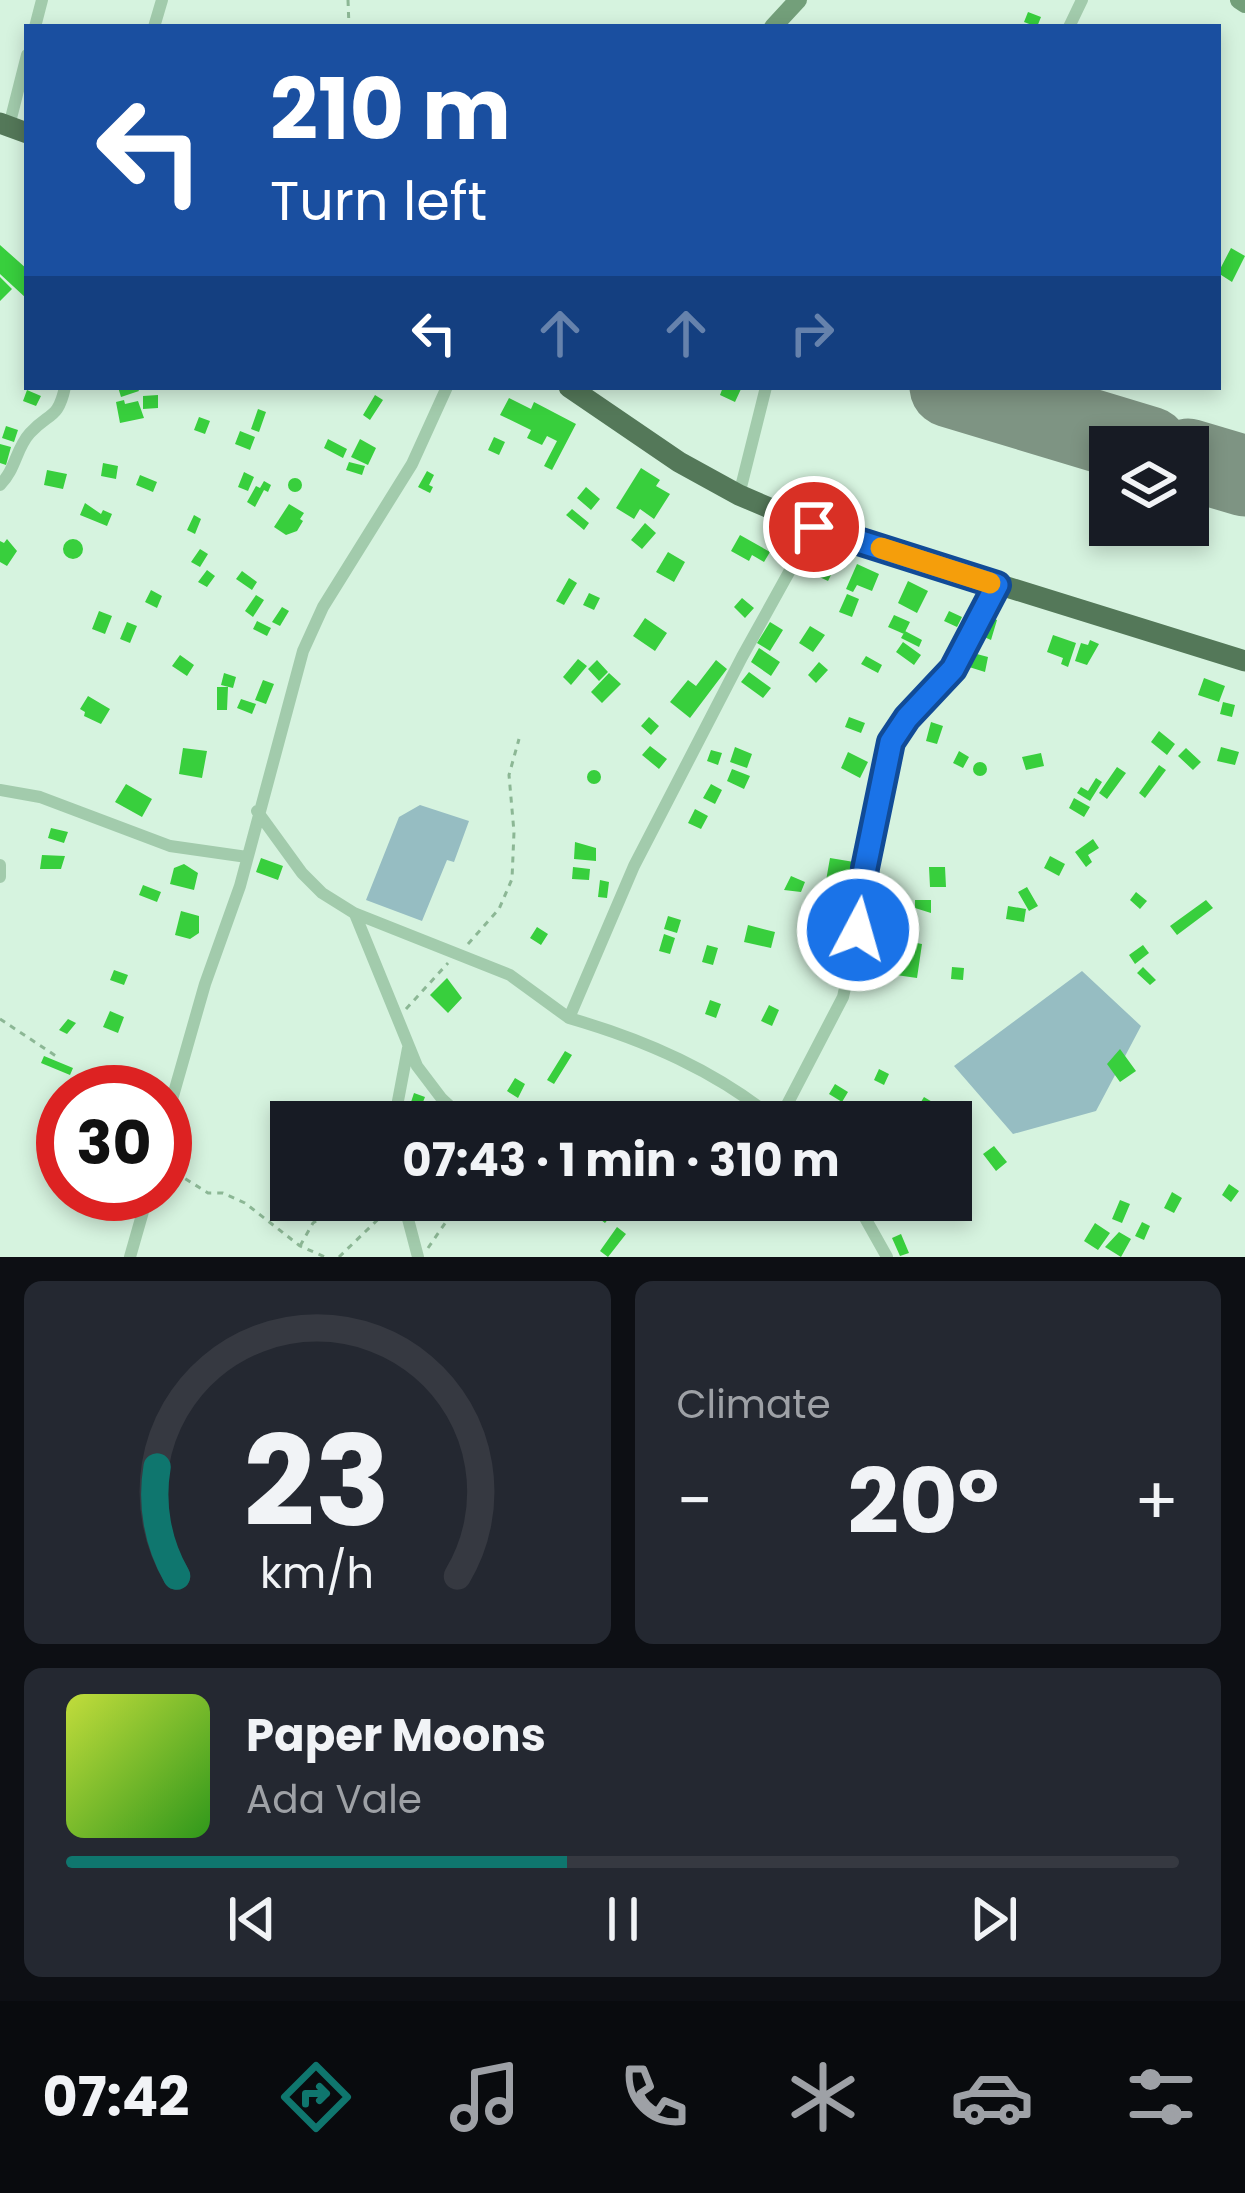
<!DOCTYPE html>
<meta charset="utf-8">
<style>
body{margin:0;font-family:Poppins,sans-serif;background:#242831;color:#f1f3f6;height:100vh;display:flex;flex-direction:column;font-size:45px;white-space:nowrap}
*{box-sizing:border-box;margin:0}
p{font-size:39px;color:#9ea1a6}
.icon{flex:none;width:66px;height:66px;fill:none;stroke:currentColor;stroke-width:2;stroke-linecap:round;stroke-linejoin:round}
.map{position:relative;height:1257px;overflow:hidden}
.panel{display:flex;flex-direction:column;gap:24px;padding:24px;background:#0d0f14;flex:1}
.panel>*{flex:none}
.hud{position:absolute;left:24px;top:24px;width:1197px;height:366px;border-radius:0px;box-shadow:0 6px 18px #0003;background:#1a4fa0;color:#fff;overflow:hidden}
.controls{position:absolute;left:1089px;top:426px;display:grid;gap:24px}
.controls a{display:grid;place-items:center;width:120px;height:120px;border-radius:0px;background:#171b24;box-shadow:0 6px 18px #0003;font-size:60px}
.speed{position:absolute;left:36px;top:1065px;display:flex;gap:24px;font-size:60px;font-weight:700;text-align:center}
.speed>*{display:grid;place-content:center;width:156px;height:156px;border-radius:50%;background:#171b24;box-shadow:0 6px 18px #0003;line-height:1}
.speed .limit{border:18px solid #d22;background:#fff;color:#111}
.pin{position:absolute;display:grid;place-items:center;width:102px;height:102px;color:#fff;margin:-51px;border:6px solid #fff;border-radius:50%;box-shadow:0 3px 12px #0007}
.me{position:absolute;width:132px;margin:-66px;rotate:6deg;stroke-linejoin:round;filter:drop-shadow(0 0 9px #0008)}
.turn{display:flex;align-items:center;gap:42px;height:252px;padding:0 48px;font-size:54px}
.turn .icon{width:156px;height:156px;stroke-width:2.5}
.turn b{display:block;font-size:84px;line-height:102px}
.lanes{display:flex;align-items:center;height:114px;padding:0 48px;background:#0003;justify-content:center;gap:60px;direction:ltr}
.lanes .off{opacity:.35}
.big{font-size:90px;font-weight:700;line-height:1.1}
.panel .tile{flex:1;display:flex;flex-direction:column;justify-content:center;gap:18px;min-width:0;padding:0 42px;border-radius:18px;background:#242831}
.panel .dial{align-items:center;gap:0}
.dial svg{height:312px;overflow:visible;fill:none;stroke:#363941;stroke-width:7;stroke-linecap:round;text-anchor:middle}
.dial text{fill:#f1f3f6;stroke:none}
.song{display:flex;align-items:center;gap:36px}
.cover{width:144px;height:144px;border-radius:18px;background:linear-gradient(135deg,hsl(70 70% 55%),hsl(110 70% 35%))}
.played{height:12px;border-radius:6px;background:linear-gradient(90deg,#0f766e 45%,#363941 45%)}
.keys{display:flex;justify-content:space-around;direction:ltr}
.heat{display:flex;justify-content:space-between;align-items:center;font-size:66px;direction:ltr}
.panel .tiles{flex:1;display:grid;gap:24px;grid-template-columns:1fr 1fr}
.tile:last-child{grid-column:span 2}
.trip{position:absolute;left:270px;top:1101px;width:702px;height:120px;border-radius:0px;background:#171b24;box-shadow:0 6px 18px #0003;font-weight:700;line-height:120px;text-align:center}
.tabs{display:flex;height:192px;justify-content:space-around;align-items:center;background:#090b0e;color:#9ea1a6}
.tabs .icon{width:84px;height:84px}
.tabs .selected{color:#0f766e}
.tabs b{font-size:54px;color:#f1f3f6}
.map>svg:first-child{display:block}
</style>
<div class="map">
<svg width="1245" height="1257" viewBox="0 0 1245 1257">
<rect width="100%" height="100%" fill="#d6f3df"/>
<path fill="#96bdc2" d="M420,805L469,821L454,862L447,860L422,921L366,900L399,817Z
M1082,971L1141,1026L1096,1111L1013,1134L954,1066Z"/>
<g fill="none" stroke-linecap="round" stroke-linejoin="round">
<path stroke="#7e9483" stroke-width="81" d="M950,387L1149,447
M1188,459L1245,476"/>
</g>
<path fill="#38cf3d" d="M1028,12L1041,17L1037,27L1024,22Z
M0,245L27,269V299L0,274Z
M1231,248L1245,256L1232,282L1218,273Z
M0,277L12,289L0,301Z
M118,387H137L139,391L121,397Z
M723,387L741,389L735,402L720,395Z
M27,390L41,396L36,406L23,401Z
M158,395V408L143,409V396Z
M375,395L383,400L370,420L363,415Z
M509,398L531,409L534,402L576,424L552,470L544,466L557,441L547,436L542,445L527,438L531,430L500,415Z
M124,400L125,404L138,401L144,418L120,423L116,402Z
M258,409L266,412L259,432L251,429Z
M199,417L210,421L205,434L194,430Z
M6,426L18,430L14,442L2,438Z
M240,431L255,437L250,450L235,444Z
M494,437L505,442L499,455L488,450Z
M328,439L347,449L343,458L324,448Z
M360,439L376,448L368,465L351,457Z
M0,444L11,447L6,465L0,463Z
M349,462L365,466L362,475L346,470Z
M103,463L118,466L116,479L101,476Z
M641,468L660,480L656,486L670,494L654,519L640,509L634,519L616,508Z
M47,470L67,474L63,489L44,485Z
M427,471L434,475L429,485L433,487L430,493L418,487Z
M244,472L254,477L248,491L238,487Z
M140,475L157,482L153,492L136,485Z
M288 485a7 7 0 1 1 14 0a7 7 0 1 1-14 0Z
M264,481L271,485L268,492L264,490L255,507L247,502L256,486L260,488Z
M586,487L600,499L591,510L577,498Z
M85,503L101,514L103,510L112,514L107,526L80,515Z
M289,504L304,513L300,519L303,521L297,531L286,535L274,527Z
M572,509L589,523L584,530L566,515Z
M194,515L201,519L195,534L187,530Z
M645,523L656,533L642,549L631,540Z
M740,535L770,552L764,562L752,555L749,561L731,551Z
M7,539L17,551L7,566L0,562V541L4,543Z
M63 549a10 10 0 1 1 20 0a10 10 0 1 1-20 0Z
M200,549L208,554L200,567L191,562Z
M668,552L685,562L674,582L656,572Z
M820,560L835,567L828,581L813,574Z
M857,564L879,574L872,591L857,585L853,592L846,589Z
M207,570L215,576L207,587L198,582Z
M242,571L257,582L252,590L236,579Z
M569,578L577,583L564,605L556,601Z
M908,581L928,591L917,613L898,603Z
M151,590L162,596L157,608L145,602Z
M589,593L600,598L594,610L583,605Z
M847,594L859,599L852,617L839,612Z
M256,595L264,600L253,617L245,611Z
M742,598L754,608L745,618L734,607Z
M282,607L289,611L280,626L272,622Z
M99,611L112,616L105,634L92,629Z
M949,611L962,617L957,627L944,621Z
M984,614L997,620L991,640L975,633Z
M894,615L910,622L904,634L888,627Z
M645,618L667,633L655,651L633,636Z
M257,621L271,628L267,636L253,629Z
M127,622L137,626L130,643L120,639Z
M770,622L783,630L770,651L757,643Z
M810,626L825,635L813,652L799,643Z
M905,631L922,640L919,647L901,638Z
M1053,635L1076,643L1068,667L1061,664L1063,658L1047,652Z
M1090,640L1099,644L1087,665L1075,661L1081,643L1088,645Z
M903,642L921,655L914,665L896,652Z
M759,648L780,662L771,676L751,662Z
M973,653L988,657L985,672L969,667Z
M180,655L194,665L187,676L172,666Z
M866,656L882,665L878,673L861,664Z
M578,659L587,666L571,685L563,677Z
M597,660L608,672L599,681L588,669Z
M716,660L727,669L690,718L670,702L688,680L696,686Z
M819,662L828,670L816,683L808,675Z
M749,672L771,688L763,698L741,682Z
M224,673L236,677L233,688L221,685Z
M609,673L621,684L602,703L591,692Z
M1204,678L1225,686L1219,702L1198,695Z
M263,680L274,684L266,704L255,700Z
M217,687H228L227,710H217Z
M88,696L110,709L101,724L84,716L85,712L80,709Z
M241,699L256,704L252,714L237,708Z
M1223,702L1235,705L1232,717L1220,714Z
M649,717L659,726L651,735L641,726Z
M849,717L865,723L861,733L845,727Z
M931,722L943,726L937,744L926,741Z
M1159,731L1175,744L1167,755L1151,742Z
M650,746L667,759L659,769L642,755Z
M735,747L752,754L747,768L730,762Z
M1221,747L1239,752L1235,765L1217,761Z
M183,748L207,751L202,778L179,774Z
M1186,748L1201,762L1193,770L1178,756Z
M711,750L722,753L718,765L707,761Z
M959,751L969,757L963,768L953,763Z
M848,752L868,762L860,778L841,768Z
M1041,753L1044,766L1026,770L1022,757Z
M973 769a7 7 0 1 1 14 0a7 7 0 1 1-14 0Z
M1159,765L1166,770L1145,798L1139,793Z
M1117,767L1126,773L1107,799L1099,793Z
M732,769L750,776L744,789L727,781Z
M587 777a7 7 0 1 1 14 0a7 7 0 1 1-14 0Z
M1096,778L1102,782L1090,801L1077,793L1081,787L1088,791Z
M126,784L152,799L142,817L115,802Z
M711,784L722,790L715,804L703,798Z
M1074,798L1090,807L1084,817L1069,808Z
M695,809L708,816L701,829L688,823Z
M51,828L68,832L64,843L48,838Z
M1093,839L1099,848L1088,855L1092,862L1086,867L1075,852Z
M575,842L596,848V861L574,859Z
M42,855L65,856L61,869H40Z
M1050,856L1065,864L1059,876L1044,868Z
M261,858L283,866L278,880L256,872Z
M830,858L854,862L848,897L824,892Z
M184,864L198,873L194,890L170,884L174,868Z
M573,867L590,869L589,880L572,879Z
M929,867H945L946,887H930Z
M791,876L805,882L801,892L784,890Z
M600,880L609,882L607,898L598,897Z
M143,885L161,892L157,902L139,895Z
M1027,887L1038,906L1029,911L1018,892Z
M879,890L890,892L891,907L882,905Z
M1136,892L1147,901L1140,909L1130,900Z
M915,900H931V913L915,908Z
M1206,900L1213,908L1177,935L1170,926Z
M1008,906L1026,909L1024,922L1006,919Z
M829,907L845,910L843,919L827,916Z
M181,911L199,916V933L190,939L175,935Z
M668,916L681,920L677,933L664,929Z
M748,925L775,932L771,948L744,942Z
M537,927L548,934L541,945L530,938Z
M817,928L829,932L825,946L812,943Z
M832,929L850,934L840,966L828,962Z
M664,934L675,938L670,954L659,951Z
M911,942L922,944L917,978L889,974L891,963L903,965L904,957L909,958Z
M707,945L718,948L713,965L702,962Z
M1143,945L1149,953L1135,964L1129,955Z
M952,967L964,968L963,980L951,979Z
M1143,967L1156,980L1150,985L1137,973Z
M114,970L128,975L124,985L110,980Z
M447,978L462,998L448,1013L430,995Z
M710,1000L721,1004L716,1018L705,1014Z
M769,1005L779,1010L772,1026L761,1021Z
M110,1011L124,1017L118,1033L103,1027Z
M68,1019L76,1023L67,1034L59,1030Z
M1120,1049L1136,1071L1120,1082L1107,1064Z
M565,1051L572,1055L554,1084L547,1080Z
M44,1056L73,1068L70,1075L41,1063Z
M879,1069L889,1074L884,1085L874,1080Z
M515,1078L525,1084L518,1098L507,1091Z
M835,1084L848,1092L842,1102L829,1094Z
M414,1093L425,1097L419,1112L409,1108Z
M924,1097L934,1103L923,1120L914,1113Z
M994,1146L1007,1162L996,1171L983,1154Z
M1229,1184L1239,1191L1231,1202L1222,1195Z
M1172,1192L1182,1198L1174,1213L1164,1208Z
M1120,1200L1130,1204L1122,1223L1112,1219Z
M592,1202L611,1216L605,1223L586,1209Z
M1142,1222L1150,1226L1144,1240L1135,1236Z
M1095,1223L1110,1233L1098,1250L1084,1241Z
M617,1227L626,1234L608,1257L600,1251Z
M1119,1232L1131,1239L1121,1257L1105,1247Z
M901,1234L909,1253L900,1256L892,1238Z"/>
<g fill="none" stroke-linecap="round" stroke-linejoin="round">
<path stroke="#8cb795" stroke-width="3" stroke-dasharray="6 6" stroke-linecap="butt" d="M348,0L349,27
M468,944L499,909L512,879L514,832L509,775L519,739
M406,1009L448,963
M0,1019L56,1056
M423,1122L433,1110
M165,1166L208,1193H223L245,1203L300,1246L325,1257
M300,1246L313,1223L349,1200
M428,1248L461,1200
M339,1257L394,1204"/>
<path stroke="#a2cbac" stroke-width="12" d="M35,27L42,0
M154,27L162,0
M1069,27L1082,0
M9,126L27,55
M0,485C16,469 16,448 30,433C49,412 58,420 65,387
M739,495L766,387
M0,790L40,797L170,846L247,857
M257,811L302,873L322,893L354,913L510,975L569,1018
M0,865V877
M355,914L417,1066L442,1099L467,1122
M394,1122L408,1048
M778,1122C717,1071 645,1040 569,1018L634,866L742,657L814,527
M778,1122L843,997L858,930L871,833L891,742L907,719L953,669L997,585
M165,1124L205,984L240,886L303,651L323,607L412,464L447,387
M403,1200L418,1257
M855,1200L887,1257
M130,1257L148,1194"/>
<path stroke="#739f7a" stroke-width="18" d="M1239,0L1245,4
M773,27L798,0"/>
<path stroke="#547859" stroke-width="21" d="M0,123L27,133
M569,387L679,462L739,495L814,527L1245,661"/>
</g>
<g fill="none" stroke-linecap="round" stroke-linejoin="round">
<g stroke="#114b97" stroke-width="30">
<path id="route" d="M814,527L997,585L953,669L907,718L891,742L865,868L858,930"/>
</g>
<use href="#route" stroke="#1a73e8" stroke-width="21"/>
<path stroke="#f59e0b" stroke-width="21" d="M881,548L990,583"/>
</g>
</svg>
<div class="controls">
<a><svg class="icon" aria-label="layers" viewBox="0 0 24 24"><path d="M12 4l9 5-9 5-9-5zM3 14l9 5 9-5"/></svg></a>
</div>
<div class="speed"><div class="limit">30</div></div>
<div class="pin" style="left:814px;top:527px;background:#d93025"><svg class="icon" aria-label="arrive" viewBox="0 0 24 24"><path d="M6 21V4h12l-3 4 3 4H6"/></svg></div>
<svg class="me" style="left:858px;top:930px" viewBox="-20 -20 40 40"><circle r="17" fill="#1a73e8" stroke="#fff" stroke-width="3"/><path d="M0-11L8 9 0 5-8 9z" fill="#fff"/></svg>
<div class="trip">07:43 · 1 min · 310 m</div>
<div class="hud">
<div class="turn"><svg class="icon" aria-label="left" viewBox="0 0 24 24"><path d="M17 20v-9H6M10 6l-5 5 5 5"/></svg><div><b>210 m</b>Turn left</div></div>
<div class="lanes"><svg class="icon" aria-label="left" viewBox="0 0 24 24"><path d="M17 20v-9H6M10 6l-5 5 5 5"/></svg><svg class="icon off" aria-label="ahead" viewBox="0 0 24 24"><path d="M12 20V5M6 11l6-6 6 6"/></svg><svg class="icon off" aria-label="ahead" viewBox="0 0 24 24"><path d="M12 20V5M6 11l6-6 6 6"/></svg><svg class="icon off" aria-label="right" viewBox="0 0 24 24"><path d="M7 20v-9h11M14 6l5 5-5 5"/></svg></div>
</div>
</div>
<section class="panel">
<div class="tiles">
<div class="tile dial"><svg viewBox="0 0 100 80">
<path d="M14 69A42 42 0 1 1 86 69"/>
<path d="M14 69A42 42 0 0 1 9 41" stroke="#0f766e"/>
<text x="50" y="56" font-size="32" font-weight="700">23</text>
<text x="50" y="72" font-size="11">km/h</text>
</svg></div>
<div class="tile"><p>Climate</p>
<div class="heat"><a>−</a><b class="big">20°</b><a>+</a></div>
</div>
<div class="tile">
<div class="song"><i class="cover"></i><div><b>Paper Moons</b><p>Ada Vale</p></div></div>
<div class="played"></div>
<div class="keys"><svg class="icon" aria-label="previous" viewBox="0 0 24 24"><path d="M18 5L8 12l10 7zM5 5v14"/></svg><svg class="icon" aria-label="pause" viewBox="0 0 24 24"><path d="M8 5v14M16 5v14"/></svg><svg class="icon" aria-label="next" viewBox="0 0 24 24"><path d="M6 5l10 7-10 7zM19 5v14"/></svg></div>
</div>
</div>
</section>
<nav class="tabs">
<b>07:42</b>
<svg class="icon selected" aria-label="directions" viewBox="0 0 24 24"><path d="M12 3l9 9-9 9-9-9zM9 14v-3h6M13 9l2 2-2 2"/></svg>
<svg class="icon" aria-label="music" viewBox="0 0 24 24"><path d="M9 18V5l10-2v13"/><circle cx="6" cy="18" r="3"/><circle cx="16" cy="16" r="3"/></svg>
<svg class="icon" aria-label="phone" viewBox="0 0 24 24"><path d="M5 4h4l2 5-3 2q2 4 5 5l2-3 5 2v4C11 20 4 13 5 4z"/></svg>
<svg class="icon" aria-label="climate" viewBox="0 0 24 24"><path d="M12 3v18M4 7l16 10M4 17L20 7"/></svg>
<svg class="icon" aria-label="car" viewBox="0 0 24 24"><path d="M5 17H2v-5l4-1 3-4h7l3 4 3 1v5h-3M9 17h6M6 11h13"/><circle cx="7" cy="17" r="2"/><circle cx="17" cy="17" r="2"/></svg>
<svg class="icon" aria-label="filters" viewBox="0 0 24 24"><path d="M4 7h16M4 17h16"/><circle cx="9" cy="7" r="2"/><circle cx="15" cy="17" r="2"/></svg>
</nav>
